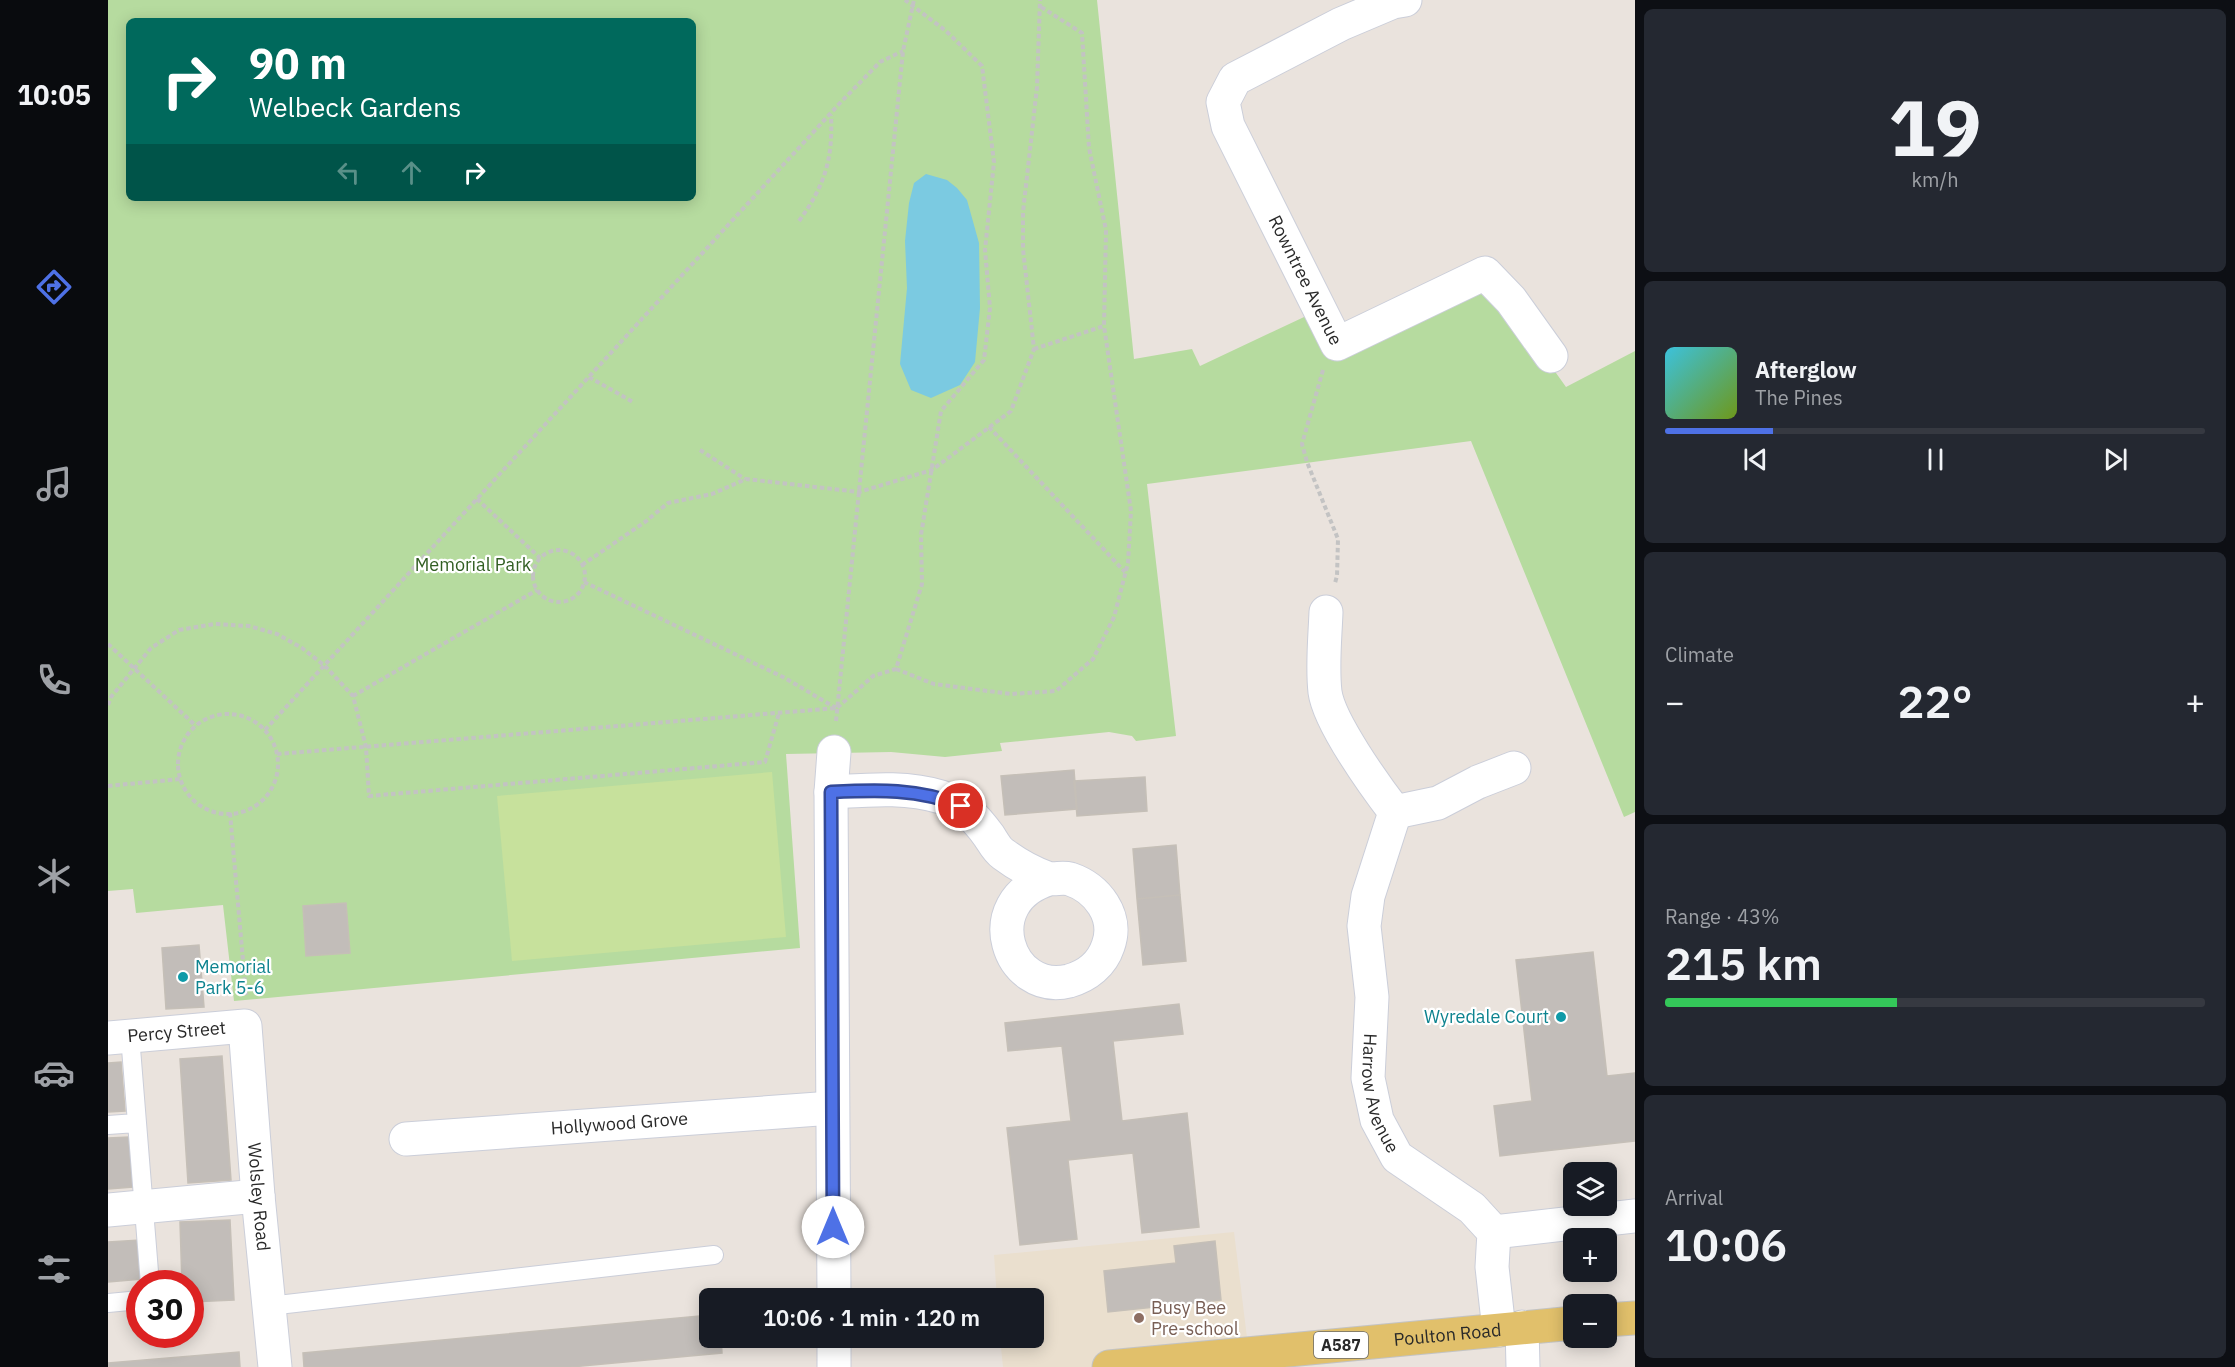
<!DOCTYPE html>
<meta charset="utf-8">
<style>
body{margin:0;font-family:"IBM Plex Sans",sans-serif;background:#242831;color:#f1f3f6;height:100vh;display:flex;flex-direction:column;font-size:22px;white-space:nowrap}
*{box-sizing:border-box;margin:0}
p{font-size:20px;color:#9ea1a6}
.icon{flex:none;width:33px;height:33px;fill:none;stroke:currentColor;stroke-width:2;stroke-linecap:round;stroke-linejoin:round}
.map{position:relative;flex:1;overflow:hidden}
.details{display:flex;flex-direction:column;gap:9px;padding:9px;background:#0d0f14;width:600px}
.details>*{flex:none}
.top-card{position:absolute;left:18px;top:18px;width:570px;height:183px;border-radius:9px;box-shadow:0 3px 15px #0003;background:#00695c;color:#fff;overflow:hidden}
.buttons{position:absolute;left:1455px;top:1162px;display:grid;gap:12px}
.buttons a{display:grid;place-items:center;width:54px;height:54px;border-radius:9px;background:#171b24;box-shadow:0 3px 15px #0003;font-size:30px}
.speed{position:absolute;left:18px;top:1270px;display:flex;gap:12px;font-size:30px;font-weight:700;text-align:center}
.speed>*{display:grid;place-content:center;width:78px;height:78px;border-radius:50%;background:#171b24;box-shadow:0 3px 15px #0003;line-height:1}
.speed .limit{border:9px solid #d22;background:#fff;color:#111}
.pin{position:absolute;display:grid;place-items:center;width:51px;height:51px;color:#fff;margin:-26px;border:3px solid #fff;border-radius:50%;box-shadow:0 2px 6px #0007}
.me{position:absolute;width:66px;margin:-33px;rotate:0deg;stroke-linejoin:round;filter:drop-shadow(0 0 4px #0008)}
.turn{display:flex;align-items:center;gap:21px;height:126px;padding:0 24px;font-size:27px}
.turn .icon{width:78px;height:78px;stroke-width:2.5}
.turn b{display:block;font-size:42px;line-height:51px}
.lanes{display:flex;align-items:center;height:57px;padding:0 24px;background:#0003;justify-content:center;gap:30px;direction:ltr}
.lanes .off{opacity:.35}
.big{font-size:45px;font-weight:600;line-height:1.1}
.details .widget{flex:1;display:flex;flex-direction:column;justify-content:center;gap:9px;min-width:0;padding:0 21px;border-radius:9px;background:#242831}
.details .dial{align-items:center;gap:0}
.dial b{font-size:78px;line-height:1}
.song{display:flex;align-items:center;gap:18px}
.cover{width:72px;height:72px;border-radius:9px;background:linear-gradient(135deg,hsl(190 70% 55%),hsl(80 70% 35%))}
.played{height:6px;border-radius:3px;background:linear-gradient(90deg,#4e71e6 20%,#363941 20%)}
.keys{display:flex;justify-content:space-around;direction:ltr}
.heat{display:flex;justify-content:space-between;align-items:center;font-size:33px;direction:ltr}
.charge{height:9px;border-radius:4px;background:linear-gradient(90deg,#34c759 43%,#363941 0)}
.trip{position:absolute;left:591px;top:1288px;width:345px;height:60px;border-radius:9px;background:#171b24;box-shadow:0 3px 15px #0003;font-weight:600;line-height:60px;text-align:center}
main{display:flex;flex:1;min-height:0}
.menu{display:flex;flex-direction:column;width:108px;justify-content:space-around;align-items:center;background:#090b0e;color:#9ea1a6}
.menu .icon{width:42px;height:42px}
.menu .on{color:#4e71e6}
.menu b{font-size:27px;color:#f1f3f6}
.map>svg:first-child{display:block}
</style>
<main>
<nav class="menu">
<b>10:05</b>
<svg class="icon on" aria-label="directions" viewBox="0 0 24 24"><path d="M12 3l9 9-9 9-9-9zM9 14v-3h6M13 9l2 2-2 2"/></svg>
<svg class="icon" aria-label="music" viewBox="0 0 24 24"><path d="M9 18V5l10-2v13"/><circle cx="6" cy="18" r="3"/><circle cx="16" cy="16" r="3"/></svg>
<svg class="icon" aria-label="phone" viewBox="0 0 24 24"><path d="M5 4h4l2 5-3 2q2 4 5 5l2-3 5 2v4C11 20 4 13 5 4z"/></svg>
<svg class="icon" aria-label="climate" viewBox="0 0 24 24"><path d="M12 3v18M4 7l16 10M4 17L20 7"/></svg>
<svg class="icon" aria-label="car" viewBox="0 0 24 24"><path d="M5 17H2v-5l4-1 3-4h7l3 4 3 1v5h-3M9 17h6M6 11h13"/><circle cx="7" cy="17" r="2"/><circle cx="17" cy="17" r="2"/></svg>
<svg class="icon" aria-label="filters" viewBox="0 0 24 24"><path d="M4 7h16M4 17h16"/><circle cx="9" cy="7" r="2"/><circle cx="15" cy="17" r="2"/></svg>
</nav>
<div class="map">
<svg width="1527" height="1367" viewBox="0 0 1527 1367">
<rect width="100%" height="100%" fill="#eae3dd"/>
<path fill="#eadfce" d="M1126,1232L1141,1354L1001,1367H895L892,1338H926V1299H889L886,1255Z"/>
<path fill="#b6db9f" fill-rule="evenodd" d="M0,0H989L1026,359L1084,349L1092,366L1211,310L1229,344L1377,273L1458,387L1527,351V812L1516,817L1363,441L1039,484L1068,736L1028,741L1024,736L1001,732L892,743L894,751L837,757L783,752L678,754L692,948L126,1001L115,905L28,913L25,889L0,891ZM21,21H585V198H21Z"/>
<path fill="#c7e19c" d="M664,772L678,937L404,961L389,796Z"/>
<path fill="#7bcae1" d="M818,174L839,180L849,188L859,200L871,243L872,308L867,362L852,385L823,398L803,390L792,364L799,288L797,241L801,203L806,183Z"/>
<path fill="#c2bdb9" stroke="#c5bfb7" stroke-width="1.5" d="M966,770L969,809L897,815L893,776Z
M1037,777L1039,811L969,816L966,781Z
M1068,845L1072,895L1029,899L1025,849Z
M1072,895L1078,961L1035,965L1029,899Z
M238,903L242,953L198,956L195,906Z
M91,945L96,1007L58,1009L54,948Z
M1485,952L1499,1076L1527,1073V1141L1392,1156L1386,1106L1424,1101L1408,960Z
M1071,1004L1075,1034L1005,1041L1014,1121L1079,1113L1091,1227L1034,1233L1025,1153L960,1160L969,1239L912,1245L899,1128L963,1121L954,1046L900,1051L897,1023Z
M114,1056L123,1180L80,1183L72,1059Z
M13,1062L17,1111L0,1112V1063Z
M21,1137L25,1187L0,1189V1138Z
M122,1220L126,1300L82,1302V1284H74L72,1222Z
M32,1240L34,1279L0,1282V1242Z
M1107,1241L1113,1300L1000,1312L996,1271L1068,1263L1066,1246Z
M602,1315V1338H613L614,1353L463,1367H196L195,1353Z
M131,1352L132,1367H0V1363Z"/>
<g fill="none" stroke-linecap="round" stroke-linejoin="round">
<g stroke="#cbced9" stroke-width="20">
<path id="lane" d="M22,1036L42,1284
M0,1125L28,1123
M0,1303L32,1300
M161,1306L606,1255"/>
</g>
<g stroke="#cbced9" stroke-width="35">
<g id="street">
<path id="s1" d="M1297,0L1285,2L1233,24L1127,79L1115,102L1120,126L1229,344L1377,273L1403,300L1443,356"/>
<path id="s2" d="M1218,612C1217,638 1214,666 1217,692C1221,722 1267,786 1287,812L1260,896L1256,926L1264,997L1260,1078L1269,1120L1289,1157L1364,1208L1386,1232L1384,1267L1391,1330"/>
<path d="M723,792C759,790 798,786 833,797C855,804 868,818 881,836C885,842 889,850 895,854C907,863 925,873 939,878C946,880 954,877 962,879C989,888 1011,916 1000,946C994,964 979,976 961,981C900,996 868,901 941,879"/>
<path d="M1287,812L1330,803L1370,782L1406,768"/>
<path id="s3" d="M0,1038L137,1026L150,1196L167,1367"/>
<path id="s4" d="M298,1139L724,1108"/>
<path d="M0,1210L150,1196"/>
<path d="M1386,1232L1527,1216"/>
<path d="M726,1299L723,792L726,752"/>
<path d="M1414,1327L1415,1367"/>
<path d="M726,1338V1367"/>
</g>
</g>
<g stroke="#c3c3c3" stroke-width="35">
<g id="primary">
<path d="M1498,1320L1527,1318"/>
<path id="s5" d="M1001,1367L1466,1323"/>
</g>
</g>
<path stroke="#c3c3c3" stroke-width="4" stroke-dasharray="4.5 3" stroke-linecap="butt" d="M691,221C717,185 725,159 723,115
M926,349L996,326L998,230L981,148L974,33L933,7
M1215,370L1194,444L1199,462L1230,539L1229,576L1227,583
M481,377L525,402
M881,427L1017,572
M592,450L637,479
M369,499L432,558
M425 576a26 26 0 1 1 52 0a26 26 0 1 1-52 0Z
M474,565L537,522L560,503L604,494L638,479L751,492L824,470L903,411L926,349L915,249V212L929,87L932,0
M476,582L675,677L728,708
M0,644L88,726
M788,669L826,684L903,694L948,691L985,659L1006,617L1020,563L1023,511L996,326
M245,696L429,590
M0,705L3,697L43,648L71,630L106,624L141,626L169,634L194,648L217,666L245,696L258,747L261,796L657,762L671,713
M70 764a50 50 0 1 1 100 0a50 50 0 1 1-100 0Z
M728,721L795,51L806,0
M157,730L732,103L772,62L795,51
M169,754L729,708L765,676L788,669L814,584L813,535L833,411L876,360L882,308L877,250L886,162L874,66L838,31L797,0
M0,786L72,779
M122,813L138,995"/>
<use href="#lane" stroke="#fff" stroke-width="18"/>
<use href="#street" stroke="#fff" stroke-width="33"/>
<use href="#primary" stroke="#e1c06b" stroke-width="33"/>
</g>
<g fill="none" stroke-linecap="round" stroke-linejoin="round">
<g stroke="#334996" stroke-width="15">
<path id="route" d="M725,1227L723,792C768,790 811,788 853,806"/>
</g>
<use href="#route" stroke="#4e71e6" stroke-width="10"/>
</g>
<g fill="#0f9aa8" stroke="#fff" stroke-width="2">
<circle cx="75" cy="977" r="6"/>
<circle cx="1453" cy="1017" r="6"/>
</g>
<circle fill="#8d6e63" stroke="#fff" stroke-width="2" cx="1031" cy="1318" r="6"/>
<g text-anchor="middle" stroke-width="4.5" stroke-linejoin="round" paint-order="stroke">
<rect fill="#fff" stroke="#696969" stroke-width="1.5" x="1206" y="1332" width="54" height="26" rx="4.5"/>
<g font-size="16" font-weight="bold" fill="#292929">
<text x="1233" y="1351">A587</text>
</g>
<g font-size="18" fill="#292929" stroke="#fff">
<text dy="6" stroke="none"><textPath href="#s1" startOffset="411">Rowntree Avenue</textPath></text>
<text dy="6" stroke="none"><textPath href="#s3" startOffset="69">Percy Street</textPath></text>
<text dy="6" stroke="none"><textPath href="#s2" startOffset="508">Harrow Avenue</textPath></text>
<text dy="6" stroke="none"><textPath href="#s4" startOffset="214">Hollywood Grove</textPath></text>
<text dy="6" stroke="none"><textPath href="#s3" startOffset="309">Wolsley Road</textPath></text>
<text dy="6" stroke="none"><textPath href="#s5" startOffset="340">Poulton Road</textPath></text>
</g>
<g font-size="18" fill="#315e22" stroke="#fff">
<text x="365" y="571">Memorial Park</text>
</g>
<g font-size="18" fill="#0d838f" stroke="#fff" text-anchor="start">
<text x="87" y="973">Memorial<tspan x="87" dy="21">Park 5-6</tspan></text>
<text x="1441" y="1023" text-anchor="end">Wyredale Court</text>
</g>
<g font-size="18" fill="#785e54" stroke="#fff" text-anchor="start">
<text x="1043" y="1314">Busy Bee<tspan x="1043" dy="21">Pre-school</tspan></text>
</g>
</g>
</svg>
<div class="buttons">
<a><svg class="icon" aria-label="layers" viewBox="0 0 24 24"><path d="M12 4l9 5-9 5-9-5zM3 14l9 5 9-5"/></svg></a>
<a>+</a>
<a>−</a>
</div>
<div class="speed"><div class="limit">30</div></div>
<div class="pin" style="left:853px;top:806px;background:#d93025"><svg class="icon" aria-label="arrive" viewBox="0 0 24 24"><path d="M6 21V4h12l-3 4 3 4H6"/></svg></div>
<svg class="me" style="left:725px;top:1227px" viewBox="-20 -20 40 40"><circle r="19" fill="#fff"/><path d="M0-13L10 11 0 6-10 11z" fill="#4e71e6"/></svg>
<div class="trip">10:06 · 1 min · 120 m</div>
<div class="top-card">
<div class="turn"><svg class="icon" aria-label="right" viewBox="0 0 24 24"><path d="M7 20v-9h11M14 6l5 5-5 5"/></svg><div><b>90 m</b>Welbeck Gardens</div></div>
<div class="lanes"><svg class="icon off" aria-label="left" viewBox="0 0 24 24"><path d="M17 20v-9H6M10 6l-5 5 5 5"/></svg><svg class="icon off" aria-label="ahead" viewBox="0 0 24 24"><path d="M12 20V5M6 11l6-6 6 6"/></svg><svg class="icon" aria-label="right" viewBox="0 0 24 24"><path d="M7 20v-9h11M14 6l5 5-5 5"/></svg></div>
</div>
</div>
<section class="details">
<div class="widget dial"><b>19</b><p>km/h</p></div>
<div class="widget">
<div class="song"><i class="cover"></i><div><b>Afterglow</b><p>The Pines</p></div></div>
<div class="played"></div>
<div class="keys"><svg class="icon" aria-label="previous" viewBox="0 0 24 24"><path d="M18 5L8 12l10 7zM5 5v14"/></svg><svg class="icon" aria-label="pause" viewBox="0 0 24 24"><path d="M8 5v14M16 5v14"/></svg><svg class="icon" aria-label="next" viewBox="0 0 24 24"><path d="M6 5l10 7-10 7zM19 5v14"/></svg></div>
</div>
<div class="widget"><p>Climate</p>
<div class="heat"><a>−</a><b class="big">22°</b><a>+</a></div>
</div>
<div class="widget"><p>Range · 43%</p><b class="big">215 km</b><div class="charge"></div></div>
<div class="widget"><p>Arrival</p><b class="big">10:06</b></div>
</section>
</main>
